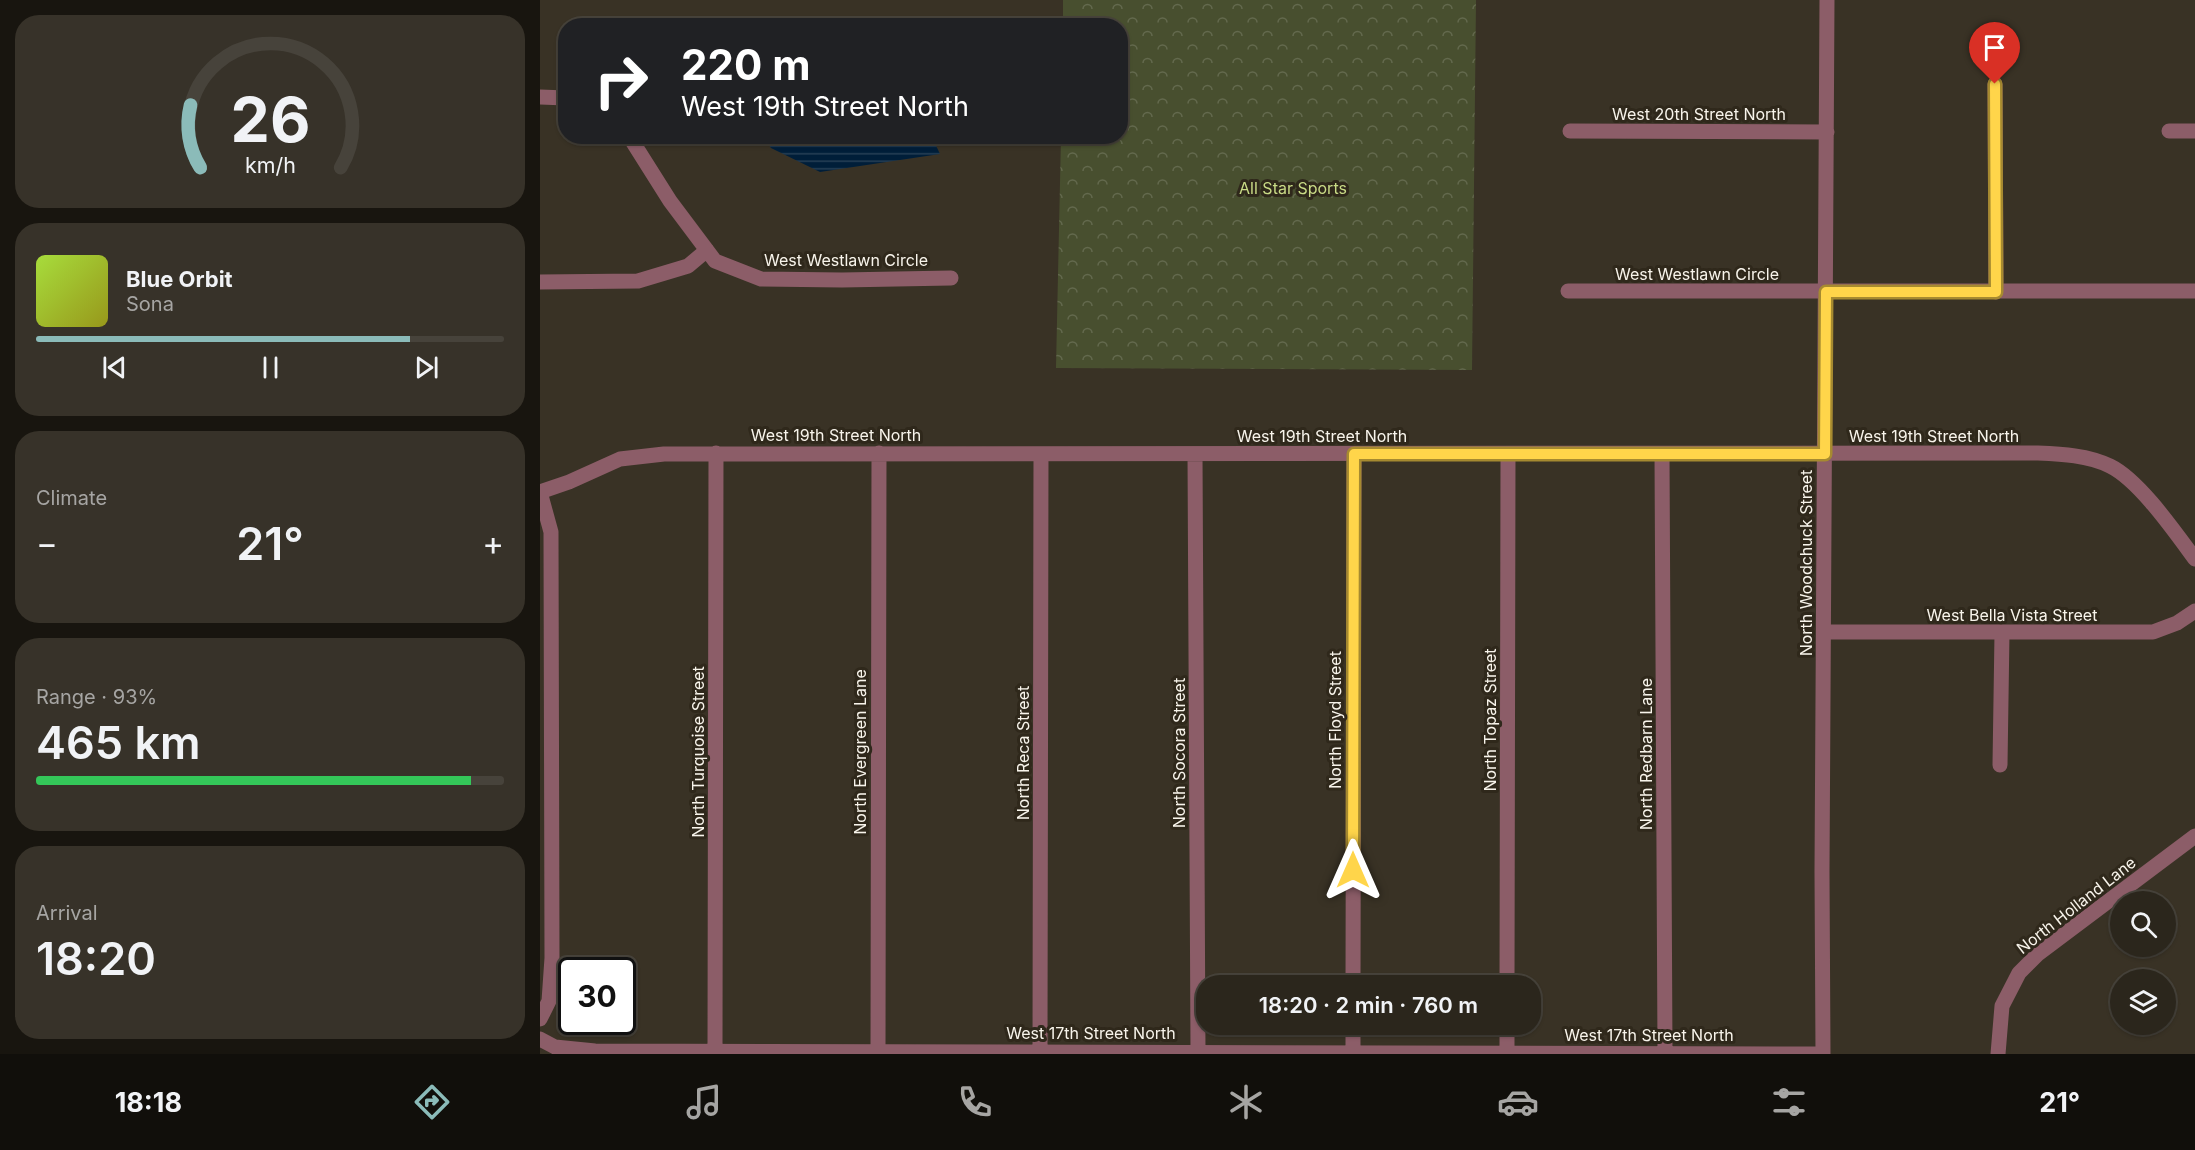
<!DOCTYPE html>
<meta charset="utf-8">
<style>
body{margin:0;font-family:Inter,sans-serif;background:#373229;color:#f1f3f6;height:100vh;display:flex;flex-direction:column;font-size:22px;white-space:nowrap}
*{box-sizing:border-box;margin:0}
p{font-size:20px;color:#a6a5a3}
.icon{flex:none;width:33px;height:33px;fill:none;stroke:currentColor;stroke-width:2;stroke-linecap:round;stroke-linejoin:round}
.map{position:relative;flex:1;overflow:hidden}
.drawer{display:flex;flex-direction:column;gap:15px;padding:15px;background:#18150f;width:540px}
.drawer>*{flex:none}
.guide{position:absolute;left:18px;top:18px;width:570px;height:126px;border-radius:24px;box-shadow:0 2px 4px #0004,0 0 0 2px #47433b;background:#202124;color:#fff;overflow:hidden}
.buttons{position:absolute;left:1570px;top:891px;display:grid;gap:12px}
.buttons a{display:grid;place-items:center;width:66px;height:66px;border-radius:50%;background:#2b261c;box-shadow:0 2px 4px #0004,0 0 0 2px #47433b;font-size:30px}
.speed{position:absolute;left:18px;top:957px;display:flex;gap:12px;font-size:30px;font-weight:700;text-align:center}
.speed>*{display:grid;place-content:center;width:78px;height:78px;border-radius:50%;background:#2b261c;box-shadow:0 2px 4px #0004,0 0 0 2px #47433b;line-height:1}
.speed .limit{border:3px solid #111;border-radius:9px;background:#fff;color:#111}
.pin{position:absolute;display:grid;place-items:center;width:51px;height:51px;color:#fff;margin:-62px -26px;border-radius:50% 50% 50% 0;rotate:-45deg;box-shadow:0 0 6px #0007}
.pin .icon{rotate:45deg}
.me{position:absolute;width:66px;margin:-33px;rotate:0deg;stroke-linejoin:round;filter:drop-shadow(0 0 4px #0008)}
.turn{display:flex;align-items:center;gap:21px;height:126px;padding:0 24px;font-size:27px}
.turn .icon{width:78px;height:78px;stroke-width:2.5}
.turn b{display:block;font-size:42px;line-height:51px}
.big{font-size:45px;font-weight:600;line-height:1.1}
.drawer .card{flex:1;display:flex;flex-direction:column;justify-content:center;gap:9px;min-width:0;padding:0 21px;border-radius:24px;background:#373229}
.drawer .dial{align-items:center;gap:0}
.dial svg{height:156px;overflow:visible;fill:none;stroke:#47433b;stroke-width:7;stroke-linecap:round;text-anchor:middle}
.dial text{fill:#f1f3f6;stroke:none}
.song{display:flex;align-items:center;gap:18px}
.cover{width:72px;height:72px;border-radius:9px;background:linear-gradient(135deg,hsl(80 70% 55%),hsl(60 70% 35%))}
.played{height:6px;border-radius:3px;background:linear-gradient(90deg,#8bbbb9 80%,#47433b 80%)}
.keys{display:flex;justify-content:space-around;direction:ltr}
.heat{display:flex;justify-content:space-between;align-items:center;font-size:33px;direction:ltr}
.charge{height:9px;border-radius:4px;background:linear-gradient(90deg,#34c759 93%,#47433b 0)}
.trip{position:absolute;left:656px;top:975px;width:345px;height:60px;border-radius:24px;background:#2b261c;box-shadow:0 2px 4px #0004,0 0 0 2px #47433b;font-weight:600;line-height:60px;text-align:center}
.tab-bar{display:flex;height:96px;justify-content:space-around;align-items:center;background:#110f0b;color:#a6a5a3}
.tab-bar .icon{width:42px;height:42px}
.tab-bar .active{color:#8bbbb9}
.tab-bar b{font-size:27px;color:#f1f3f6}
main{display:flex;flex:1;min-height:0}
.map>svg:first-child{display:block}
</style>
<main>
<section class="drawer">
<div class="card dial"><svg viewBox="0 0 100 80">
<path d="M14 69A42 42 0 1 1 86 69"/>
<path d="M14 69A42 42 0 0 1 9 37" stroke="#8bbbb9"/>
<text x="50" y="56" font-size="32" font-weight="700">26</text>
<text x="50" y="72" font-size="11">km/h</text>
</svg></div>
<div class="card">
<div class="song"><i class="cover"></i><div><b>Blue Orbit</b><p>Sona</p></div></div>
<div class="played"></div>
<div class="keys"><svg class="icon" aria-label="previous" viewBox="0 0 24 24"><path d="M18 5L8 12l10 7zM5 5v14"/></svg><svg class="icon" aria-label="pause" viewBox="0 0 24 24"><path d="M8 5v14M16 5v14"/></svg><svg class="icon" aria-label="next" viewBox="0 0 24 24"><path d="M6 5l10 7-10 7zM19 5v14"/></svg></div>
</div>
<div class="card"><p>Climate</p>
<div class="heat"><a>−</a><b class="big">21°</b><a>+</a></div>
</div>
<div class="card"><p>Range · 93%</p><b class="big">465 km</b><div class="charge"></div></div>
<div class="card"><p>Arrival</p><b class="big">18:20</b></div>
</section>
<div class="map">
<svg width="1655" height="1054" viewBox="0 0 1655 1054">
<defs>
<pattern id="park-crowns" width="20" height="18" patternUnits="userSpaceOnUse" patternTransform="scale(1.5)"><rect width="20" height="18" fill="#484f2f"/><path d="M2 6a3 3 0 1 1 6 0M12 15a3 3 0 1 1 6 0" fill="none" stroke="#63694d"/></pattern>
<pattern id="water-rules" width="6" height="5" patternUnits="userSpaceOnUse" patternTransform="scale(1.5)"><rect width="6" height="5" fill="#001e39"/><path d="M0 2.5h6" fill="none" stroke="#263f56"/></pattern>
</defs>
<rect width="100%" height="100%" fill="#393225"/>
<path fill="url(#park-crowns)" d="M523,0H936L932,370L516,368L521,137L580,136V26L523,25Z"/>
<path fill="url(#water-rules)" d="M223,137H392L400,154L280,172L231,148Z"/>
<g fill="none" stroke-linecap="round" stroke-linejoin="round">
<path stroke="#8c5d68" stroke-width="15" d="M1455,84L1456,292
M0,97L26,98
M1030,131L1287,132
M1629,131H1655
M89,136L130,201L175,261L221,279L302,280L411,278
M0,282L98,281L148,266L167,250
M1028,291H1655
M655,454L658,1051
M1122,454L1125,1053
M0,492L29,482L80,459L124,454L1497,453C1521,454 1548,455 1570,466C1599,480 1635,532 1655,559
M1284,632H1613L1637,623L1655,611
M1460,765L1462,633
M813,986L814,454
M967,986L968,454
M0,1019L9,1001L12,958L11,532L0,492
M0,1039L15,1047L55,1051L1283,1054
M175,1051L176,453
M338,1051L339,453
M500,1051L501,454
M813,1052V1024
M967,1053V1024
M1283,1054L1282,872L1287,0
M1458,1054L1462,1006L1479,973L1498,954L1655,836"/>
</g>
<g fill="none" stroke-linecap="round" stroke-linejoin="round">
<g stroke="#a68a30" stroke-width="15">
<path id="route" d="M813,870L814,454H1285L1286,292H1456L1455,84"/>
</g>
<use href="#route" stroke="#ffd54a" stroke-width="10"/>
</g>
<g text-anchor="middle" stroke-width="6" stroke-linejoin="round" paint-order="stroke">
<g font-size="16" fill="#f8f4eb" stroke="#2f281b">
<text x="1159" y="120">West 20th Street North</text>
<text x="306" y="266">West Westlawn Circle</text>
<text x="1157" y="280">West Westlawn Circle</text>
<text x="296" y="441">West 19th Street North</text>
<text x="782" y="442">West 19th Street North</text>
<text x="1394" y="442">West 19th Street North</text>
<text transform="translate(1266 563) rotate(-90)" y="6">North Woodchuck Street</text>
<text x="1472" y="621">West Bella Vista Street</text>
<text transform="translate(795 720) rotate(-90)" y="6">North Floyd Street</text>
<text transform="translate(950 720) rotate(-90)" y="6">North Topaz Street</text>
<text transform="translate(158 752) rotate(-90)" y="6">North Turquoise Street</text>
<text transform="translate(320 752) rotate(-90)" y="6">North Evergreen Lane</text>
<text transform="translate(483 753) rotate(-90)" y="6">North Reca Street</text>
<text transform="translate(639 753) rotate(-90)" y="6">North Socora Street</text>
<text transform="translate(1106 754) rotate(-90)" y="6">North Redbarn Lane</text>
<text transform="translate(1536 905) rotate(-38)" y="6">North Holland Lane</text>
<text x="551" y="1039">West 17th Street North</text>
<text x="1109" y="1041">West 17th Street North</text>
</g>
<g font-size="16" fill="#c9db86" stroke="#2f281b">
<text x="753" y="194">All Star Sports</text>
</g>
</g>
</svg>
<div class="buttons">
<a><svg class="icon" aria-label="search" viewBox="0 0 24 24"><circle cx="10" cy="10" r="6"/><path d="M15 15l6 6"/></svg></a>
<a><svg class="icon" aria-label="layers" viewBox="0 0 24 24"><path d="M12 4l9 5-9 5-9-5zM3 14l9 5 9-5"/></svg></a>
</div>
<div class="speed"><div class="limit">30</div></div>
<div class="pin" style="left:1455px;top:84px;background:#d93025"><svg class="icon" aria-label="arrive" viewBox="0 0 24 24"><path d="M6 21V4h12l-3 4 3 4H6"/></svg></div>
<svg class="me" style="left:813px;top:870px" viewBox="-20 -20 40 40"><path d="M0-17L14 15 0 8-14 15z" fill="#ffd54a" stroke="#fff" stroke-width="4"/></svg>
<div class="trip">18:20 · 2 min · 760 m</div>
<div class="guide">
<div class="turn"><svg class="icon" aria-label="right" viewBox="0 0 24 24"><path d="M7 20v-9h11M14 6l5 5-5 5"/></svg><div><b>220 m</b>West 19th Street North</div></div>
</div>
</div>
</main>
<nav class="tab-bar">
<b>18:18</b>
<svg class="icon active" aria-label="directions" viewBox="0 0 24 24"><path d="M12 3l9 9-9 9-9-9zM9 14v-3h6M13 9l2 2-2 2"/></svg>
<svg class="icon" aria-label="music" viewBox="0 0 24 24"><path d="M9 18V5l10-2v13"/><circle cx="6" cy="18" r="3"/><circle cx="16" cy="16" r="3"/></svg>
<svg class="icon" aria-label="phone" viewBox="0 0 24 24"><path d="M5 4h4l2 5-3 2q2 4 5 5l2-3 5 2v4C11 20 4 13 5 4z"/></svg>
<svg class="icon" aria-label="climate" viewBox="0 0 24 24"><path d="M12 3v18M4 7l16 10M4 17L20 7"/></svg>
<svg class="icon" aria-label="car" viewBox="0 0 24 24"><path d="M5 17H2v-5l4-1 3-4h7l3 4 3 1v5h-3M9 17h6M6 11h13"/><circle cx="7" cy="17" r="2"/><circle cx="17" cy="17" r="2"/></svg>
<svg class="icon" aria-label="filters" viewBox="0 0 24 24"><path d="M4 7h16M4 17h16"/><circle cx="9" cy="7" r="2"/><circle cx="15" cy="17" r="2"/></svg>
<b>21°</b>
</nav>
